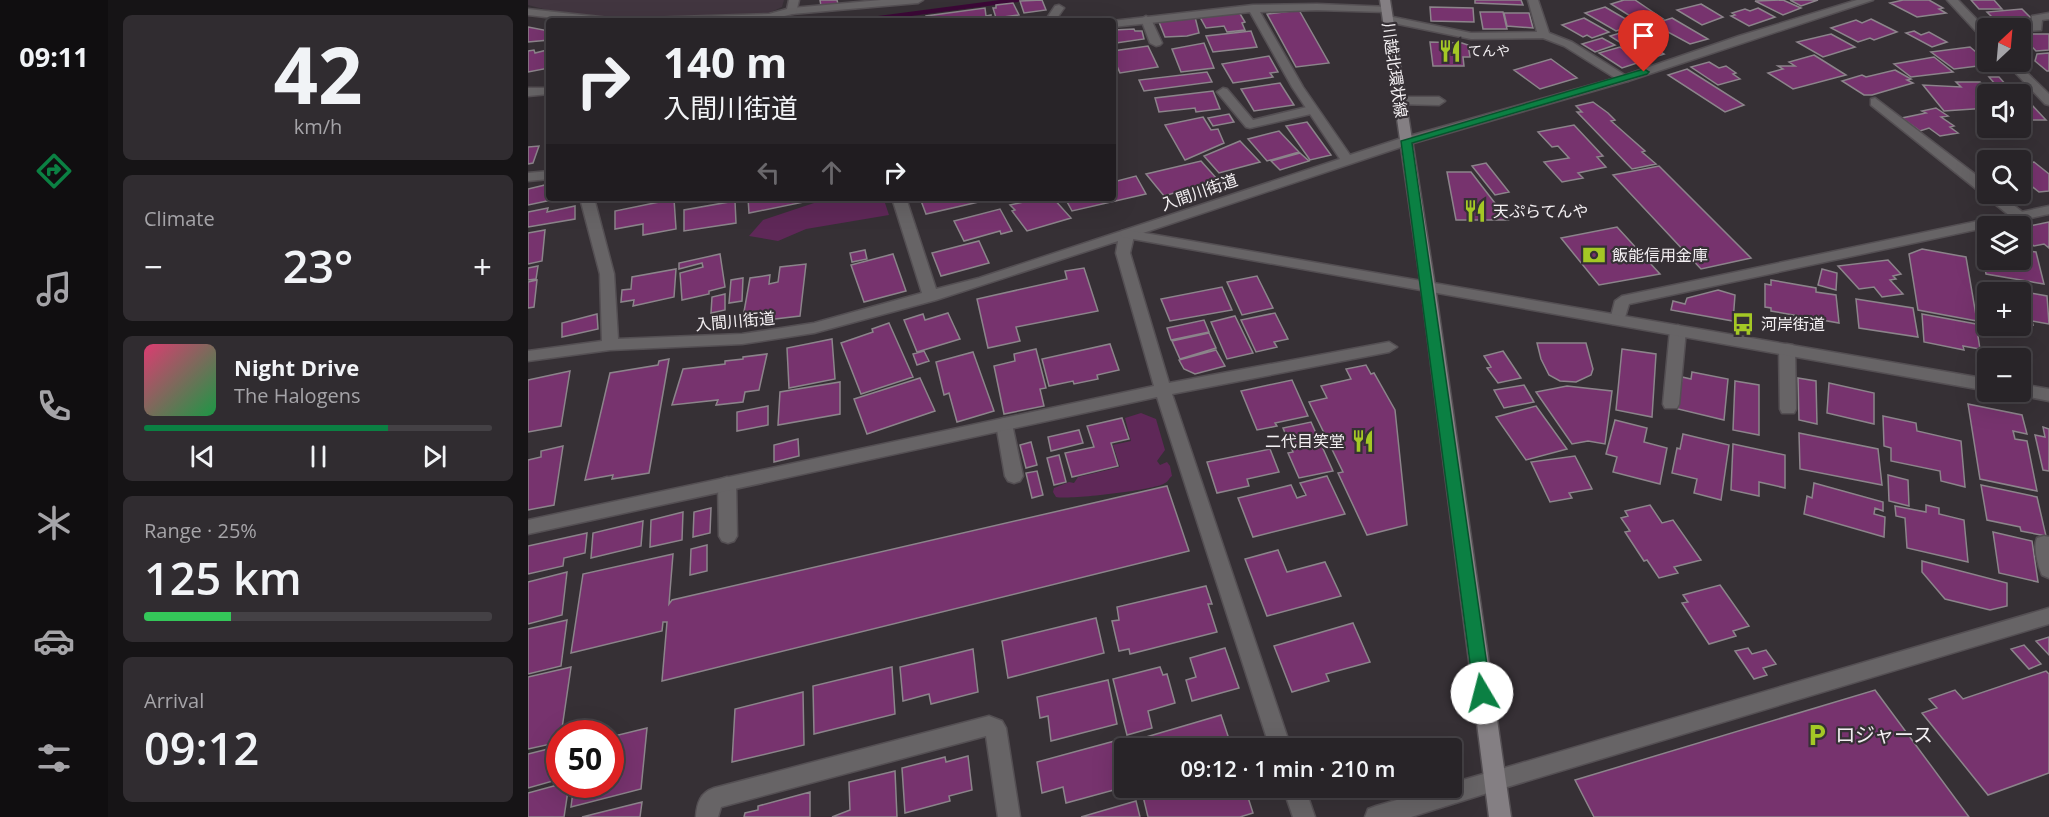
<!DOCTYPE html>
<meta charset="utf-8">
<style>
body{margin:0;font-family:"Open Sans","Noto Sans JP",sans-serif;background:#302c30;color:#f1f3f6;height:100vh;display:flex;flex-direction:column;font-size:22px;white-space:nowrap}
*{box-sizing:border-box;margin:0}
p{font-size:20px;color:#a5a4a8}
.icon{flex:none;width:33px;height:33px;fill:none;stroke:currentColor;stroke-width:2;stroke-linecap:round;stroke-linejoin:round}
.map{position:relative;flex:1;overflow:hidden}
.details{display:flex;flex-direction:column;gap:15px;padding:15px;background:#161416;width:420px}
.details>*{flex:none}
.hud{position:absolute;left:18px;top:18px;width:570px;height:183px;border-radius:6px;box-shadow:0 6px 24px #0002,0 0 0 2px #444145;background:#282428;color:#f1f3f6;overflow:hidden}
.needle{width:39px;rotate:26deg}
.tools{position:absolute;left:1449px;top:18px;display:grid;gap:12px}
.tools a{display:grid;place-items:center;width:54px;height:54px;border-radius:6px;background:#282428;box-shadow:0 6px 24px #0002,0 0 0 2px #444145;font-size:30px}
.speed{position:absolute;left:18px;top:720px;display:flex;gap:12px;font-size:30px;font-weight:700;text-align:center}
.speed>*{display:grid;place-content:center;width:78px;height:78px;border-radius:50%;background:#282428;box-shadow:0 6px 24px #0002,0 0 0 2px #444145;line-height:1}
.speed .limit{border:9px solid #d22;background:#fff;color:#111}
.pin{position:absolute;display:grid;place-items:center;width:51px;height:51px;color:#fff;margin:-62px -26px;border-radius:50% 50% 50% 0;rotate:-45deg;box-shadow:0 0 6px #0007}
.pin .icon{rotate:45deg}
.me{position:absolute;width:66px;margin:-33px;rotate:352deg;stroke-linejoin:round;filter:drop-shadow(0 0 4px #0008)}
.turn{display:flex;align-items:center;gap:21px;height:126px;padding:0 18px;font-size:27px}
.turn .icon{width:78px;height:78px;stroke-width:2.5}
.turn b{display:block;font-size:42px;line-height:51px}
.lanes{display:flex;align-items:center;height:57px;padding:0 18px;background:#0003;justify-content:center;gap:30px;direction:ltr}
.lanes .off{opacity:.35}
.big{font-size:45px;font-weight:600;line-height:1.1}
.details .card{flex:1;display:flex;flex-direction:column;justify-content:center;gap:9px;min-width:0;padding:0 21px;border-radius:9px;background:#302c30}
.details .dial{align-items:center;gap:0}
.dial b{font-size:78px;line-height:1}
.song{display:flex;align-items:center;gap:18px}
.cover{width:72px;height:72px;border-radius:9px;background:linear-gradient(135deg,hsl(340 70% 55%),hsl(140 70% 35%))}
.played{height:6px;border-radius:3px;background:linear-gradient(90deg,#0b8043 70%,#444145 70%)}
.keys{display:flex;justify-content:space-around;direction:ltr}
.heat{display:flex;justify-content:space-between;align-items:center;font-size:33px;direction:ltr}
.charge{height:9px;border-radius:4px;background:linear-gradient(90deg,#34c759 25%,#444145 0)}
.trip{position:absolute;left:586px;top:738px;width:348px;height:60px;border-radius:6px;background:#282428;box-shadow:0 6px 24px #0002,0 0 0 2px #444145;font-weight:600;line-height:60px;text-align:center}
main{display:flex;flex:1;min-height:0}
.tab-bar{display:flex;flex-direction:column;width:108px;justify-content:space-around;align-items:center;background:#100e10;color:#a5a4a8}
.tab-bar .icon{width:42px;height:42px}
.tab-bar .selected{color:#0b8043}
.tab-bar b{font-size:27px;color:#f1f3f6}
.map>svg:first-child{display:block}
</style>
<main>
<nav class="tab-bar">
<b>09:11</b>
<svg class="icon selected" aria-label="directions" viewBox="0 0 24 24"><path d="M12 3l9 9-9 9-9-9zM9 14v-3h6M13 9l2 2-2 2"/></svg>
<svg class="icon" aria-label="music" viewBox="0 0 24 24"><path d="M9 18V5l10-2v13"/><circle cx="6" cy="18" r="3"/><circle cx="16" cy="16" r="3"/></svg>
<svg class="icon" aria-label="phone" viewBox="0 0 24 24"><path d="M5 4h4l2 5-3 2q2 4 5 5l2-3 5 2v4C11 20 4 13 5 4z"/></svg>
<svg class="icon" aria-label="climate" viewBox="0 0 24 24"><path d="M12 3v18M4 7l16 10M4 17L20 7"/></svg>
<svg class="icon" aria-label="car" viewBox="0 0 24 24"><path d="M5 17H2v-5l4-1 3-4h7l3 4 3 1v5h-3M9 17h6M6 11h13"/><circle cx="7" cy="17" r="2"/><circle cx="17" cy="17" r="2"/></svg>
<svg class="icon" aria-label="filters" viewBox="0 0 24 24"><path d="M4 7h16M4 17h16"/><circle cx="9" cy="7" r="2"/><circle cx="15" cy="17" r="2"/></svg>
</nav>
<section class="details">
<div class="card dial"><b>42</b><p>km/h</p></div>
<div class="card"><p>Climate</p>
<div class="heat"><a>−</a><b class="big">23°</b><a>+</a></div>
</div>
<div class="card">
<div class="song"><i class="cover"></i><div><b>Night Drive</b><p>The Halogens</p></div></div>
<div class="played"></div>
<div class="keys"><svg class="icon" aria-label="previous" viewBox="0 0 24 24"><path d="M18 5L8 12l10 7zM5 5v14"/></svg><svg class="icon" aria-label="pause" viewBox="0 0 24 24"><path d="M8 5v14M16 5v14"/></svg><svg class="icon" aria-label="next" viewBox="0 0 24 24"><path d="M6 5l10 7-10 7zM19 5v14"/></svg></div>
</div>
<div class="card"><p>Range · 25%</p><b class="big">125 km</b><div class="charge"></div></div>
<div class="card"><p>Arrival</p><b class="big">09:12</b></div>
</section>
<div class="map">
<svg width="1521" height="817" viewBox="0 0 1521 817">
<rect width="100%" height="100%" fill="#363035"/>
<path fill="#423640" d="M0,0H256L254,7L241,13L83,18L23,11L0,5Z"/>
<path fill="#5f2858" d="M323,198L325,203L356,200L361,215L278,229L250,241L221,236L235,220L289,202L297,201L302,203Z
M613,413L628,419L637,450L629,461L632,465L639,462L642,466L644,476C641,478 640,482 637,483C629,490 539,500 528,497L525,492L526,488L541,482L546,483L550,477L592,467L585,445L603,441L597,418Z"/>
<g fill="none" stroke-linecap="round" stroke-linejoin="round">
<path fill="#3b0836" fill-rule="evenodd" d="M472,0H494L490,2L345,21H323L327,19Z"/>
</g>
<path fill="#77336e" stroke="#8c848b" stroke-width="1.5" d="M292,0H309L310,4L293,6Z
M514,0L518,10L496,13L492,1Z
M947,0H993L995,5L947,3Z
M1096,0H1107L1135,19L1121,22L1117,20L1110,21L1083,4Z
M1255,0L1273,8L1255,15L1227,1Z
M1262,0H1290L1273,6Z
M1375,0H1401L1415,8L1411,9L1418,13L1389,17L1362,3Z
M1443,0H1466L1474,9H1451Z
M485,3L491,15L468,18L465,8H468V5Z
M1173,4L1195,17L1174,25L1149,10Z
M902,7L945,8L946,22L903,21Z
M1077,7L1108,25L1088,31L1057,13Z
M457,8L458,16L463,15V19L444,21V17L422,21H392V19H398V16Z
M1230,8L1247,17L1221,26L1203,16L1207,15L1204,13L1217,9L1222,11Z
M1494,9L1503,18H1499L1501,20L1468,21L1459,12Z
M771,10L801,63L768,67L739,14Z
M711,12L717,22L714,23L717,30L699,32L696,26L678,28L672,17Z
M952,12H975L979,29H955Z
M976,13H1001L1005,28L979,26Z
M511,17L512,21H477Z
M667,17L671,33L659,36L637,37L631,22Z
M1056,18L1081,32L1064,38L1059,35L1055,37L1034,25Z
M1144,18L1180,39L1162,44L1125,24Z
M1343,19L1369,32L1346,40L1342,38L1330,42L1303,28L1328,20L1334,23Z
M0,27L21,31V40L0,42Z
M606,29L607,31H614L616,39L588,43L585,42L586,30Z
M723,31L729,47L685,52L678,36Z
M1099,31L1136,54L1124,58L1112,50L1107,52L1082,36Z
M1386,31L1393,35L1401,32L1419,42L1404,47L1378,33Z
M1303,34L1327,47L1295,57L1269,42Z
M1492,34H1521V50L1508,51Z
M1074,38L1087,45L1067,52L1054,44Z
M902,42L934,43L940,45L942,57H935L936,66H905Z
M676,43L686,68L653,72L644,49Z
M620,46L630,67L592,73L585,57V51Z
M1092,47L1115,61L1094,68L1071,53Z
M1442,47L1460,62L1466,64L1426,69L1403,52Z
M6,50L7,53L19,50L21,68L0,72V51Z
M1521,53V71H1519L1507,61L1509,54Z
M1286,55L1318,75L1265,89L1240,73L1255,69L1250,66H1267L1261,62Z
M741,56L750,72L742,73L745,77L705,83L694,64Z
M1406,57L1425,72L1383,77L1366,64Z
M1023,59L1049,78L1012,89L986,70Z
M1181,62L1191,68L1198,66L1208,73L1205,74L1212,79L1190,85L1163,67Z
M1159,69L1216,105L1197,112L1140,75Z
M1367,70L1383,79L1379,80L1385,83L1344,95H1336L1314,81L1334,75L1338,77Z
M679,72L684,82L616,91L611,80Z
M1461,77H1471L1479,86H1486L1518,120H1492V94H1460V100L1453,92H1464L1457,84H1467Z
M1428,82H1452L1460,91H1449L1460,104V108L1416,111L1395,85L1433,87Z
M752,83L766,105L726,111L713,89Z
M685,91L692,109L668,112L667,108L631,112L627,98Z
M1065,102L1080,113L1087,120L1083,121L1117,151L1114,152L1128,164L1104,169L1049,112H1054L1048,106Z
M1408,108L1420,116L1413,117L1426,126L1422,127L1430,133L1412,136L1401,128L1392,131L1374,118L1398,113L1394,111Z
M701,114L706,122L685,126L680,118Z
M675,117L683,130L690,129L696,143L657,160L637,125Z
M779,122L803,155L782,160L758,126Z
M1046,125L1075,156L1069,157L1078,167L1050,173L1055,178L1034,182L1016,162L1041,158L1030,146L1024,147L1010,132Z
M751,131L771,152L739,161L720,139Z
M712,141L732,162L691,173L676,156Z
M11,146L5,163L0,164V147Z
M772,153L781,161L752,170L743,161Z
M673,161L690,180L636,196L618,174Z
M1506,162L1521,174V191L1511,192L1492,177V164Z
M958,163L981,192L967,195L944,166Z
M1131,166L1223,258L1173,269L1085,175Z
M919,172H943L980,220H928Z
M608,176L618,194L544,211L537,198H585V182Z
M21,184V198H33L0,205V189Z
M220,198H286V200L221,213Z
M392,198H468L398,214Z
M513,198H525L543,218L499,231L484,211L487,210L482,205Z
M146,199L148,229L115,235V224L87,229V211Z
M207,201L208,223L156,231V210Z
M47,206V219L0,227V212L20,208L19,212Z
M472,209L484,231L473,234L472,231L436,241L426,221Z
M1521,222V248L1516,244L1506,246L1492,235V228Z
M1089,227L1132,274L1071,285L1033,238Z
M17,230L14,261L0,264V233Z
M451,241L461,263L413,276L404,253Z
M1453,246L1460,247V260H1492V250L1508,252L1516,284L1458,274Z
M1394,249L1438,257L1449,321L1390,310L1381,254Z
M337,250L339,259L324,262L322,253Z
M192,254L197,287L181,291V294L154,300L152,273L175,267L174,263L151,269V263Z
M365,254L378,291L336,302L323,265Z
M1360,260L1373,274L1365,276L1368,279L1362,280L1375,294L1354,297L1346,287L1331,289L1310,266Z
M278,264L272,316L214,323L222,278L242,275L241,284L250,282L252,267Z
M10,266L8,279L0,280V268Z
M556,268L570,311L488,327L492,341L460,348L449,299L539,279L537,271Z
M148,269L146,297L105,306L106,300L93,302L94,290L103,289L104,277Z
M1294,269L1309,273L1308,290L1290,285Z
M729,276L745,308L714,315L699,282Z
M215,278L214,301L201,303L203,280Z
M9,280L6,307L0,308V282Z
M1243,280L1288,288V292L1308,295L1311,323L1243,311V308L1237,307V284L1243,285Z
M1455,284L1519,296L1521,324L1504,321L1505,325L1492,323V292H1460V311Z
M694,287L704,310L642,321L633,299Z
M1190,290L1207,295L1205,321L1143,310L1145,301L1157,304L1159,298Z
M197,294V310L183,313L184,297Z
M1328,299L1385,308L1390,337L1331,328Z
M420,313L432,339L389,352L376,320L395,314L397,320Z
M747,313L760,339L746,342L749,347L728,352L713,320Z
M69,314L70,329L34,337V323Z
M1394,314L1448,324L1452,349L1435,346L1436,350L1396,342Z
M707,316L725,353L699,359L683,322Z
M676,320L681,332L643,340L639,328Z
M361,323L385,377L333,394L313,343L345,332L344,329Z
M681,333L688,348L652,359L644,341Z
M304,339L307,379L261,388L259,348Z
M1009,343H1058L1065,369L1063,375L1048,382L1032,381L1021,375L1013,359Z
M582,344L591,370L569,375L570,379L546,384L545,381L521,386L514,359Z
M508,349L518,388L512,389L516,406L476,414L466,366L487,361L486,354Z
M1094,349L1128,354L1124,417L1088,410Z
M688,350L697,366L667,374L656,369L651,360Z
M396,351L401,361L389,365L385,354Z
M975,351L993,378L970,383L959,368L963,367L956,356Z
M445,352L466,411L429,422L421,393L416,395L408,362Z
M239,354L231,390L217,392L215,402L188,405L190,400L144,405L155,369L197,364V361L215,359V357Z
M141,359L121,473L84,479L85,475L57,480L82,373L130,365L131,361Z
M838,365L843,374L846,373L867,410L879,525L839,535L810,473L815,472L781,402L799,398L793,386L823,379L818,369Z
M42,371L33,426L0,432V380Z
M1164,372L1200,379L1196,420L1150,409L1154,377L1163,379Z
M392,378L407,411L339,434L326,399Z
M1270,378L1288,381L1289,424L1271,420Z
M764,380L780,416L747,423L749,426L729,430L713,391Z
M1207,381L1231,385V435L1205,430Z
M312,382V414L250,425L252,392Z
M1301,383L1346,393V424L1299,413Z
M996,385L1006,402L976,408L966,390Z
M1039,386L1084,391L1077,444L1060,441L1044,444L1008,392Z
M1440,404L1494,415L1499,434L1485,431L1487,439L1499,441L1509,491L1452,479Z
M240,406V425L209,431V412Z
M1008,406L1039,449L998,460L968,417Z
M1355,416L1388,423L1389,431L1433,441L1437,487L1413,481L1412,471L1363,461V448L1356,446Z
M594,418L601,439L583,443L590,466L544,477L537,453L566,447L559,426Z
M1087,420L1119,428L1116,442L1139,448L1132,484L1085,472L1089,457L1078,454Z
M783,422L805,471L771,478L760,453L765,452L755,428Z
M1515,427L1521,429V471L1515,470L1507,435L1517,437Z
M551,430L555,443L523,451L520,437Z
M1271,433L1350,449L1354,485L1272,469Z
M1155,434L1201,445L1193,500L1166,493L1169,479L1144,473L1149,448L1152,449Z
M270,439L271,456L246,462V445Z
M503,442L509,465L498,468L492,445Z
M1205,444L1257,455V488L1231,482V496L1203,490Z
M35,446L26,505L0,510V460L13,457V451Z
M742,449L751,472L719,479L721,486L689,493L679,462Z
M531,455L538,482L526,485L519,458Z
M1047,456L1064,489L1041,493L1044,498L1022,502L1003,462Z
M509,471L515,495L504,498L498,473Z
M1360,475L1380,480L1381,506L1361,501Z
M799,476L817,514L725,537L710,498L763,485L769,498L778,495L772,483Z
M1286,483L1355,502V511L1347,508L1346,514L1357,517L1356,537L1276,514L1279,496L1284,498Z
M1453,485L1509,497L1518,536L1493,531L1492,527L1459,520Z
M639,486L661,551L134,681L139,622H135L134,631L43,653L55,574L145,554L141,604L144,600Z
M1122,505L1134,523L1145,520L1173,560L1146,567L1150,573L1131,578L1119,560L1116,561L1097,532L1102,531L1093,518L1100,516L1097,511Z
M1398,505L1411,508V514L1436,520L1440,562L1379,548L1377,518L1368,516L1367,506L1398,512Z
M183,508L182,533L165,537L166,512Z
M155,512L154,540L122,547L123,520Z
M115,521L113,546L63,558L65,533Z
M1465,532L1504,541L1510,582L1471,573Z
M59,533L57,553L36,558L35,566L0,574V546Z
M179,545V571L162,575L163,549Z
M750,550L759,572L797,562L813,596L739,616L717,559Z
M1394,561L1479,583V606L1462,610L1417,599L1394,572Z
M39,572L34,615L0,624V582Z
M1192,585L1221,626L1205,631L1208,636L1181,644L1154,603L1160,602L1155,595Z
M678,586L684,604H680L689,632L602,654L601,649L591,651L584,621L591,620L589,607Z
M568,618L576,653L480,678L474,641Z
M39,620L33,666L0,674V629Z
M825,623L842,662L798,674L801,681L764,692L746,646Z
M1521,637V655L1508,641Z
M1496,645L1513,664L1501,669L1483,649Z
M697,648L711,688L664,701L658,680L668,677L662,658Z
M1220,648L1224,654L1238,650L1248,664L1235,668L1239,675L1226,679L1207,651Z
M445,649L450,692L403,704L401,694L375,701L372,667Z
M43,667L32,742L0,749V677Z
M364,667L367,714L286,734L285,686Z
M632,667L635,675L639,674L647,703L620,711L624,728L599,735L585,679Z
M1518,671L1521,674V773L1460,795L1394,713L1409,708L1401,699L1427,690L1435,699Z
M580,680L589,724L523,741L520,716L512,718L509,697Z
M1347,690L1441,817H1066L1047,780Z
M275,692L276,745L204,762L207,709Z
M693,715L704,748H603L601,742Z
M119,728L113,789L43,807L46,784H82V737Z
M594,739L597,754V787L538,803L535,787L514,793L509,762Z
M32,746V779L0,788V754Z
M440,756L444,790L421,796L422,801L377,813L374,768L417,757L418,762Z
M367,771L369,817H304L322,810L321,782Z
M33,784H41L36,817H0V793Z
M613,788H717L725,813L712,817H620Z
M282,792V817H216L217,813L230,810V806Z
M608,801L612,817H553Z
M114,802L112,817H54Z"/>
<g fill="none" stroke-linecap="round" stroke-linejoin="round">
<g stroke="#544f53" stroke-width="3">
<path id="service" d="M353,0H395L390,3L264,14L259,11L264,8Z
M1000,0H1010L1021,33L1044,42L1100,77V81H1092L1036,46L1015,38L943,39L860,22L855,19L860,16L943,33L1009,32Z
M531,5L536,8L527,21H517L527,6Z
M1521,13V19L1514,20L1513,30L1492,32V28H1487L1503,25L1504,16Z
M618,16L623,19L634,43L632,45L628,46L622,43L613,19Z
M0,88H21V94L0,96Z
M695,88L699,89L725,120L783,106L789,110L787,113L722,128L718,127L689,92Z
M872,97H911L917,101L911,105L868,104V98Z
M1347,98L1460,184V194H1471L1497,214L1499,217L1497,220H1487L1343,105V99Z
M21,171V179L0,181V173Z
M1150,325L1158,330L1151,404L1149,408H1137L1135,404L1142,330Z
M1259,344L1265,345L1267,349L1268,409L1266,413H1254L1252,409L1251,349L1253,345Z
M476,418L482,420L484,424L495,476L492,481L486,483L480,481L477,476L468,424L470,420Z
M199,477L205,479L208,484L209,536L206,541L200,543L194,541L191,536L190,484L193,479Z
M1516,536L1521,537V578L1514,575C1510,566 1505,547 1509,538Z
M1521,608V624L966,791L958,788L955,781L958,774L966,771Z"/>
</g>
<g stroke="#544f53" stroke-width="3">
<path id="minor" d="M261,0H271L268,13L241,20L115,21L120,18L241,14L259,9Z
M1329,0H1345L1100,81L882,144L606,236L602,253L641,383L861,342L869,347L861,352L644,394L763,748H742L629,397L0,534V520L626,386L588,253L590,241L408,300L286,333L214,344L82,350L0,361V351L74,341L72,274L52,198H66L86,274L90,339L214,334L286,323L394,293L364,198H378L408,289L451,278L812,159L764,87L722,12L585,27L584,21L725,5L789,4L862,7L863,9L858,12L789,10L732,12L775,87L822,155L874,138L1092,77L1211,36Z
M0,9L81,18L86,21H52L0,15Z
M21,87V96L17,95L15,91Z
M1521,206V214L1101,304L1095,324H1085L1082,320L1087,301L1094,296Z
M461,716L474,721L478,728L492,817H470L458,736L193,807L190,817H168C169,803 172,793 186,788Z
M966,771L974,774L977,781L974,788L966,791L883,817H837L840,809L848,806L910,788H924V783Z
M755,788H777L787,817H765Z"/>
</g>
<g stroke="#544f53" stroke-width="3">
<path id="tertiary" d="M1419,0H1430L1460,31V41L1456,40Z
M1477,62H1488L1521,94V105L1517,104Z
M599,230L1460,379V391L594,237L592,234L594,231Z
M1492,384L1521,389V401L1486,394L1485,392H1492Z"/>
</g>
<g stroke="#544f53" stroke-width="3">
<path id="secondary" d="M852,0H862L907,286L983,817H961L893,286Z"/>
</g>
<use href="#service" fill="#676466" fill-rule="evenodd"/>
<use href="#minor" fill="#676466" fill-rule="evenodd"/>
<use href="#tertiary" fill="#676466" fill-rule="evenodd"/>
<use href="#secondary" fill="#847f83" fill-rule="evenodd"/>
</g>
<path fill="#0b8043" stroke="#07532c" stroke-width="1.5" d="M1116,69L1121,72L1119,74L884,143L963,693L960,698L954,701L948,698L946,693L873,141Z"/>
<defs>
<g id="restaurant-bare" transform="scale(1.8)"><path d="M-5-6h1v4h1v-4h1v4h1v-4h1v5L-1.5 .5V6h-2V.5L-5-1ZM5-6V6H3V1.5H1.5Q1.5-4 5-6Z" fill="#a4c825" stroke="#363035" stroke-width="2.5" paint-order="stroke"/></g>
<g id="bank-bare" transform="scale(1.8)"><path d="M-6-4H6V4H-6ZM0-2.3a2.3 2.3 0 1 0 0 4.6a2.3 2.3 0 1 0 0-4.6Z" fill="#a4c825" stroke="#363035" stroke-width="2.5" paint-order="stroke"/></g>
<g id="bus-bare" transform="scale(1.8)"><path d="M-5-6H5V4H4V6H2V4H-2V6H-4V4H-5ZM-3.5-4V0h7V-4ZM-3.5 1.2v1.5H-2V1.2ZM2 1.2v1.5H3.5V1.2Z" fill="#a4c825" stroke="#363035" stroke-width="2.5" paint-order="stroke"/></g>
<g id="parking-bare" transform="scale(1.8)"><path d="M-3.5-5.5H1a3.5 3.5 0 0 1 0 7H-1V5.5H-3.5ZM-1-3.4V-.6H.8a1.4 1.4 0 0 0 0-2.8Z" fill="#a4c825" stroke="#363035" stroke-width="2.5" paint-order="stroke"/></g>
</defs>
<g fill-rule="evenodd">
<use href="#restaurant-bare" x="922" y="51"/>
<use href="#restaurant-bare" x="947" y="211"/>
<use href="#bank-bare" x="1066" y="255"/>
<use href="#bus-bare" x="1215" y="324"/>
<use href="#restaurant-bare" x="835" y="441"/>
<use href="#parking-bare" x="1289" y="735"/>
</g>
<g text-anchor="middle" stroke-width="4.5" stroke-linejoin="round" paint-order="stroke">
<g font-size="14" fill="#f3eff2" stroke="#363035" text-anchor="start">
<text x="940" y="56">てんや</text>
</g>
<g font-size="16" fill="#f3eff2" stroke="#363035">
<text transform="translate(867 70) rotate(82)" y="6">川越北環状線</text>
<text transform="translate(671 192) rotate(-19)" y="6">入間川街道</text>
<text transform="translate(207 321) rotate(-5)" y="6">入間川街道</text>
</g>
<g font-size="16" fill="#f3eff2" stroke="#363035" text-anchor="start">
<text x="965" y="217">天ぷらてんや</text>
<text x="1084" y="261">飯能信用金庫</text>
<text x="1233" y="330">河岸街道</text>
<text x="817" y="447" text-anchor="end">二代目笑堂</text>
</g>
<g font-size="20" fill="#f3eff2" stroke="#363035" text-anchor="start">
<text x="1307" y="742">ロジャース</text>
</g>
</g>
</svg>
<div class="tools">
<a><svg class="needle" viewBox="-14 -14 28 28"><path d="M0-13l5 13h-10z" fill="#e53935"/><path d="M0 13l5-13h-10z" fill="#a5a4a8"/></svg></a>
<a><svg class="icon" aria-label="sound" viewBox="0 0 24 24"><path d="M4 9h4l5-4v14l-5-4H4zM17 9q2 3 0 6"/></svg></a>
<a><svg class="icon" aria-label="search" viewBox="0 0 24 24"><circle cx="10" cy="10" r="6"/><path d="M15 15l6 6"/></svg></a>
<a><svg class="icon" aria-label="layers" viewBox="0 0 24 24"><path d="M12 4l9 5-9 5-9-5zM3 14l9 5 9-5"/></svg></a>
<a>+</a>
<a>−</a>
</div>
<div class="speed"><div class="limit">50</div></div>
<div class="pin" style="left:1116px;top:72px;background:#d93025"><svg class="icon" aria-label="arrive" viewBox="0 0 24 24"><path d="M6 21V4h12l-3 4 3 4H6"/></svg></div>
<svg class="me" style="left:954px;top:693px" viewBox="-20 -20 40 40"><circle r="19" fill="#fff"/><path d="M0-13L10 11 0 6-10 11z" fill="#0b8043"/></svg>
<div class="trip">09:12 · 1 min · 210 m</div>
<div class="hud">
<div class="turn"><svg class="icon" aria-label="right" viewBox="0 0 24 24"><path d="M7 20v-9h11M14 6l5 5-5 5"/></svg><div><b>140 m</b>入間川街道</div></div>
<div class="lanes"><svg class="icon off" aria-label="left" viewBox="0 0 24 24"><path d="M17 20v-9H6M10 6l-5 5 5 5"/></svg><svg class="icon off" aria-label="ahead" viewBox="0 0 24 24"><path d="M12 20V5M6 11l6-6 6 6"/></svg><svg class="icon" aria-label="right" viewBox="0 0 24 24"><path d="M7 20v-9h11M14 6l5 5-5 5"/></svg></div>
</div>
</div>
</main>
